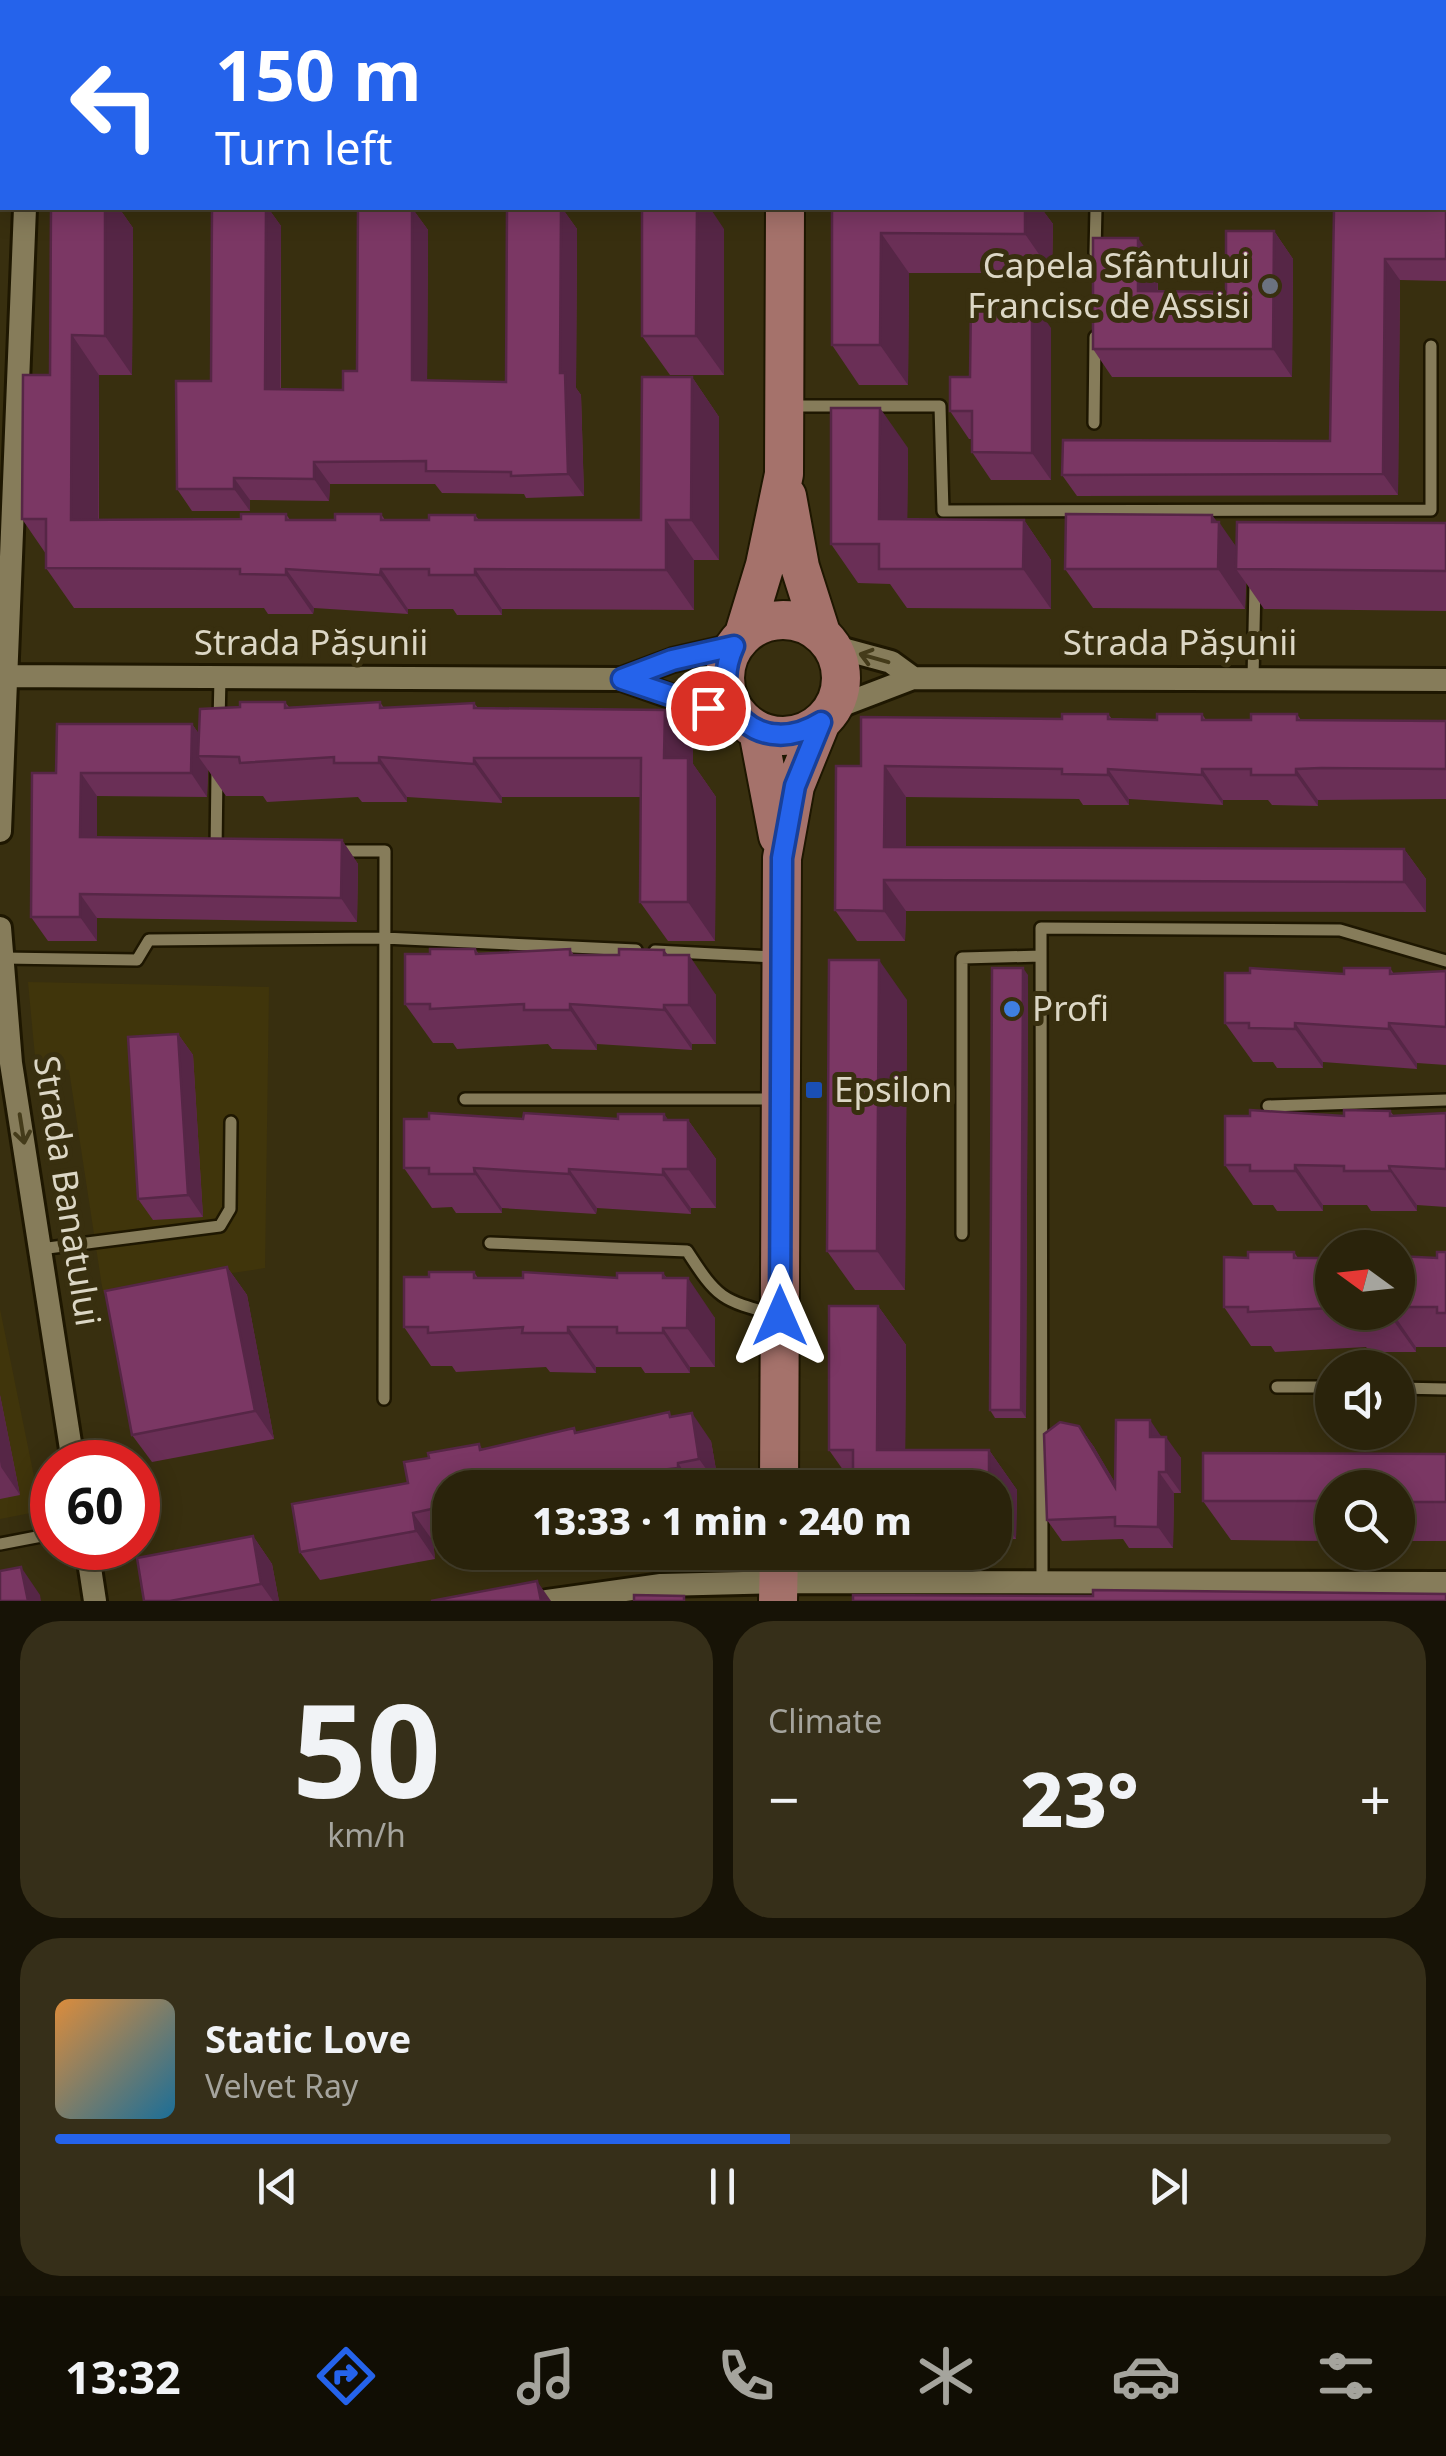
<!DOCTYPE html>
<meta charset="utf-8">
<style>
body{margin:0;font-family:"Noto Sans",sans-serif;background:#362f19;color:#f1f3f6;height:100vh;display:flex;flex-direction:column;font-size:38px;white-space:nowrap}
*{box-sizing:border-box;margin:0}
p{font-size:32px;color:#a5a49d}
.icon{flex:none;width:55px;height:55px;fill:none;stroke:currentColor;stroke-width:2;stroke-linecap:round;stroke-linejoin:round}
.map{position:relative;height:1601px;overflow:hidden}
.sheet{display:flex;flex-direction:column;gap:20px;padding:20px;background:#171306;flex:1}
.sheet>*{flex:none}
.hud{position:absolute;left:0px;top:0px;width:1448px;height:210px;box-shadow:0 5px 25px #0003,0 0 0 2px #46402c;background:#2563eb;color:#fff;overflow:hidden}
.needle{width:65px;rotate:285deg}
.tools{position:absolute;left:1315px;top:1230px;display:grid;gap:20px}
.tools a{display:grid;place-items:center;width:100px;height:100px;border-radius:50%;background:#2a230b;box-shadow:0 5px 25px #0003,0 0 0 2px #46402c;font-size:50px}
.speed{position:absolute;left:30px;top:1440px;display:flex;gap:20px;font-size:50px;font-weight:700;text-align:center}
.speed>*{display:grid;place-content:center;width:130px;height:130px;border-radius:50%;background:#2a230b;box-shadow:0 5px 25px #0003,0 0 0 2px #46402c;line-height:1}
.speed .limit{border:15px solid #d22;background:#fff;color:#111}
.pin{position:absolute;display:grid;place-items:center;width:85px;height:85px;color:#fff;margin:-42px;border:5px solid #fff;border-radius:50%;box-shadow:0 2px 10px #0007}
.me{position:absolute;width:110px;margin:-55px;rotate:0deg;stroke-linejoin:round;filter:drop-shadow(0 0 8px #0008)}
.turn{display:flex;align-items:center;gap:35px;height:210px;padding:0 50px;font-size:45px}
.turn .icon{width:130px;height:130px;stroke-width:2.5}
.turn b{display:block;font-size:70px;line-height:85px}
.big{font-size:75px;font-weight:800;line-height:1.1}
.sheet .widget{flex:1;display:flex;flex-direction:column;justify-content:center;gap:15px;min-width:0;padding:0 35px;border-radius:40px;background:#362f19}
.sheet .dial{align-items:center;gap:0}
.dial b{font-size:130px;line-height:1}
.song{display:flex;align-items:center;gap:30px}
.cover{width:120px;height:120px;border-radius:15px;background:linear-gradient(135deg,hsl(30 70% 55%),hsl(200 70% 35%))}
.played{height:10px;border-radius:5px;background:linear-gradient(90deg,#2563eb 55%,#46402c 55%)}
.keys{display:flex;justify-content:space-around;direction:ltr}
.heat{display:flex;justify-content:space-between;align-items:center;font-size:55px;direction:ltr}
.sheet .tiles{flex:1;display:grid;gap:20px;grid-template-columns:1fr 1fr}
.widget:last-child{grid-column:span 2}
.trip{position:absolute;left:432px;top:1470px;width:580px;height:100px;border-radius:40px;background:#2a230b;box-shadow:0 5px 25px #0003,0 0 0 2px #46402c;font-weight:800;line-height:100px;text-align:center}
.tab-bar{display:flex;height:160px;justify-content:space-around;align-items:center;background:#110e04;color:#a5a49d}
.tab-bar .icon{width:70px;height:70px}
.tab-bar .active{color:#2563eb}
.tab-bar b{font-size:45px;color:#f1f3f6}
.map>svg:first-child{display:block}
</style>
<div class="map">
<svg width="1446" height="1601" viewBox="0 0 1446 1601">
<rect width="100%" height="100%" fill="#382f0f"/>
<path fill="#40350b" d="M28,982L269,987L265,1268L103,1293L69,1070L36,1067Z
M0,1309L41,1511L0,1519Z"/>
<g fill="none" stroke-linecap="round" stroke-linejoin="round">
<g stroke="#1e1701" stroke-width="16">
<path id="lane" d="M969,2V0
M1216,2V0
M1095,253L1096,208
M788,406H940L943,511L1431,510V346
M1094,423L1095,337
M1253,679L1255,583
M219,723L220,677
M334,851H385L384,1399
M216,852L217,771
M655,951L776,957
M2,958L137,960L149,940L384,938L636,950
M465,1099H777
M1268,1106L1446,1100
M962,1234V958L1041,956
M490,1243L687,1251C718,1299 721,1300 776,1315
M40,1249L220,1226L230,1209L231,1122
M1277,1387H1332
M1398,1388L1446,1389
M0,1544L52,1534
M1042,1583L1041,928L1340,930L1446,961"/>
</g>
<g stroke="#1e1701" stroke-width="28">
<path id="street" d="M68,2L69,0
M0,180H2
M1445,183H1446
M832,646L891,662L913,678
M0,676L622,679L744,722
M622,679L673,660L734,646
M832,709L913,678L1446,680
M0,831L25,208
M0,928L11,1063L73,1462
M87,1548L95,1601
M547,1601L661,1585L779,1582L1446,1583"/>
</g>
<g stroke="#1e1701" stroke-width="42">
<path id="primary" d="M786,2V0
M787,496L800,567L821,633
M725 678a58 58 0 1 1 116 0a58 58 0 1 1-116 0Z
M744,634L765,565L784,474L785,208
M758,731L778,836
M779,1488L782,858L795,786L821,722
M778,1601L779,1552"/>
</g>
<use href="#lane" stroke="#867c5a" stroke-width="11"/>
<use href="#street" stroke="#867c5a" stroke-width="22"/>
<use href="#primary" stroke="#a5726b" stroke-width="38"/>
</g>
<path fill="#6a2f56" d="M51,208H119L133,228L132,375H99V520L241,519L286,514L290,520H335L381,514L385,520H429L475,515L479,520H641L692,377L719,417V560H694V610L502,609V615H457L453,609H408V614L314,608L313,614H268L264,608H74L46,568V554L22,519L50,375Z
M212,208H268L281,226V389L343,390L357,371L412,208L428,230L427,381L506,382L562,208L577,229L576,388L581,395L584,496L526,498L524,494L442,493L435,484H330L329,501L250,500V511H192L177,489L211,381Z
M881,208H1041L1053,224L1052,273H909L908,385H859L832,345Z
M1334,210H1446V281L1400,280L1398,495L1077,496L1062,475L1330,441Z
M724,229V375H670L642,336Z
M1274,231L1293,259L1292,377H1112L1093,349L1158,266V291L1226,292Z
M1051,328V480H991L972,452V439H969L950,411L970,377Z
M908,448L907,520H1024L1051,560V609L907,608L890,584L858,583L831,544Z
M1217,522L1237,548L1446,523V611L1264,609L1246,583L1245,609L1093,608L1065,569Z
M285,702L289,707L380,702L384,708L474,703L478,708L665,710L693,749V764L716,797L715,941H668L640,902L641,797H502V803L407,797V802H362L358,797L267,802L263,796H226L208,770L207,797L97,796V837L342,840L358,864L357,922L97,918V941H48L31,917L56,773L192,724L199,734L240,707Z
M1108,714L1112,719L1157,720L1202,714L1206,720H1251L1297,714L1301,720L1446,721V799L1318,800V806L1272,805L1268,800H1223V805L1129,799V805H1083L1079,799L906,797V847L1404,849L1426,879V912L906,911L905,941H857L835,910L861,766L1062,719Z
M475,949L479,954L570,949L574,955H619L664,950L668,955L716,995V1044H692V1050L597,1044V1050L552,1049L548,1044L457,1049L453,1043H433L405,1004L430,954Z
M1390,968L1394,974L1446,971V1065L1417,1063V1069L1323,1062V1068H1277L1273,1062H1253L1225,1023L1250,973L1344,974Z
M1028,975L1026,1418H995L990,1410Z
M907,1000L905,1290H855L827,1251Z
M178,1034L193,1055L203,1217L153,1220L138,1199Z
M1390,1111L1394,1116L1446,1113V1207L1417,1205V1211H1371L1367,1205H1323V1211H1277L1273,1205H1253L1225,1165L1344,1116Z
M664,1114L668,1120H688L716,1159V1208H691V1214L597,1208L596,1214L502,1208V1213H456L452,1207L432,1208L404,1168L523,1119H618Z
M1294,1252L1298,1258H1332V1312H1398V1256L1437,1258L1446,1252V1347H1416V1352H1370L1366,1347L1275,1352L1271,1346H1251L1224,1307L1248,1258Z
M227,1267L247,1295L274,1439L152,1462L132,1435Z
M474,1272L478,1278H617L663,1273L667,1278L715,1318V1367H690V1373H645L641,1367H596V1373L550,1372L546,1367L456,1372L452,1366H431L404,1327L429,1277Z
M878,1306L906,1345L905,1450H989L1017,1490L1016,1539H995V1488L853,1484L829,1450Z
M0,1395L20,1495L0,1499Z
M672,1417L711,1441L719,1487L450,1488V1537L433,1541L435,1559L320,1580L300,1552L408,1483L429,1458L479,1444L482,1449L574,1428L577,1433Z
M1079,1426L1094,1447L1115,1483L1162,1437L1181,1458V1493H1174L1173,1548H1129L1123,1539L1062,1541L1047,1520Z
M1446,1454V1541H1398V1488H1332V1541L1231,1540L1203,1501Z
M253,1536L272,1564L279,1601H144Z"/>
<path fill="#562646" d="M596,0H618V2H596Z
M701,0H723V2H701Z
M888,0H908V2H888Z
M1031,0H1052V2H1031Z
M1131,0H1159V2H1131Z
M105,208H119L133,228L132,375L105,336Z
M266,208H268L281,226L280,411L265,389Z
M412,208L428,230L427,403L412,380Z
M562,208L577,229L576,388L581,395L584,496L568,474L560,373Z
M697,208H710L724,229V375L696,336Z
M1025,208H1041L1053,224L1052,273L1025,234Z
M1274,231L1293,259L1292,377L1273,349Z
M881,233L909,273L908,385L880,345Z
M1138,238L1158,266L1157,319L1138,291Z
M1385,259L1400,280L1398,495L1383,474Z
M1032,300L1051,328V480L1032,453Z
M72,335L99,375L98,559L71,520Z
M692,377L719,417V560L691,520Z
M880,408L908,448L907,559L879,519Z
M314,462L330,484L329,501L314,479Z
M234,478L250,500V511L234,489Z
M1212,515L1219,524V522L1246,561L1236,569L1246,583L1245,609L1218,569Z
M666,520L694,560V610L666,570Z
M1024,520L1051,560V609L1023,569Z
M286,569L314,608L313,614L286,575Z
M381,569L408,609V614L380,575Z
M475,569L502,609V615L475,575Z
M665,710L693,749V764L716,797L715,941L688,902L664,758Z
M192,724L209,748L198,756L208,770L207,797L191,773Z
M379,757L407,797V802L379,763Z
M474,758L502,797V803L474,764Z
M885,766L906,797V877L884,847Z
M1108,769L1129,799V805L1108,775Z
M1202,769L1223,800V805L1202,775Z
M1296,769L1318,800V806L1296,775Z
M81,773L97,796V861L80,837Z
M342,840L358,864L357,922L341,898Z
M1404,849L1426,879V912L1404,882Z
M884,880L906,911L905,941L884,911Z
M80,894L97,918V941L80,917Z
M664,950L689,985V955L716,995V1044L689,1005L664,955Z
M879,960L907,1000L905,1290L877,1251Z
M1023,968L1028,975L1026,1418L1021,1410Z
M570,1004L597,1044V1050L570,1010Z
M664,1005L692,1044V1050L664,1010Z
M1295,1023L1323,1062V1068L1295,1029Z
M1389,1023L1417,1063V1069L1389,1029Z
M178,1034L193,1055L203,1217L188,1195Z
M664,1114L688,1148V1120L716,1159V1208L688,1169L664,1120Z
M1295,1165L1323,1205V1211L1295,1171Z
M1389,1166L1417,1205V1211L1390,1171Z
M474,1168L502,1208V1213L475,1174Z
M569,1169L597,1208L596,1214L569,1174Z
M663,1169L691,1208V1214L663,1175Z
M227,1267L247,1295L274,1439L255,1411Z
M663,1273L687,1308L688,1278L715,1318V1367L687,1328L663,1278Z
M878,1306L906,1345L905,1488L877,1450Z
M1392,1312L1416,1347V1352L1388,1313Z
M568,1327L596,1367V1373L568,1333Z
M663,1328L690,1367V1373L663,1333Z
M0,1395L20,1495L1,1467L0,1461Z
M692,1413L711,1441L719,1487L699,1459Z
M1150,1420L1165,1442L1150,1437Z
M1079,1426L1094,1447L1130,1508L1115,1487Z
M1166,1437L1181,1458V1493L1166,1472Z
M989,1450L1017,1490L1016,1539L995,1509V1488H989Z
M678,1463L695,1488H692L678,1468Z
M1159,1472L1174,1493L1173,1548L1158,1527Z
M413,1513L433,1541L435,1559L416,1531Z
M253,1536L272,1564L279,1601H273L261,1584Z
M21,1567L40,1595L41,1601H28Z
M537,1581L551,1601H541Z"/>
<path fill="#7b3764" stroke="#562646" stroke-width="2.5" d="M561,0H596V2H561Z
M652,0H701V2H652Z
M839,0H888V2H839Z
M975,0H1031V2H975Z
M1081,0H1131V2H1081Z
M1235,0H1446V9L1445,2H1235Z
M51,208H105V336L72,335L71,520L241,519V514H286V520H335V514H381V520H429V515H475V520H641L642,377H692L691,520H666V570L475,569V575H429V569H381L380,575L286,569V575L240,574V569L46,568V519H22L23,375H50Z
M212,208H266L265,389L343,390V371H357L358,208H412V380L506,382L507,208H561L560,373H565L568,474L511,476V472L426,471V461L314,462V479L234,478V489H177L176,381H211Z
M642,208H697L696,336H642Z
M881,208H1025V234L881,233L880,345H832V209H881Z
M1334,210H1446V259H1385L1383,474L1062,475L1063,440L1330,441Z
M1226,231H1274L1273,349H1093V238H1138V291L1226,292Z
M971,300H1032V453L972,452V411H950V377H970Z
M831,408H880L879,519L1024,520L1023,569H879V544H831Z
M1066,514L1212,515V522H1219L1218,569H1065Z
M1237,522L1446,523V571L1236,569Z
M240,702H285V708L380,702V708L474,703V708L665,710L664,758H688V902H640L641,758H474V764L379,757V763H334V757L240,763L239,757L198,756L200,709L240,707Z
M1062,714H1108V719L1157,720V714H1202V720H1251V714H1297V720L1446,721V769L1321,768L1296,769V775H1251V769H1202V775L1108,769V775L1062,774V769L885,766L884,847L1404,849V882L884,880V911L835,910L836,766H861V717L1062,719Z
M57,724H192L191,773H81L80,837L342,840L341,898L80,894V917H31L32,773H56Z
M430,949H475L476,954L570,949V955H619V949L664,950V955H689V1005H664V1010L570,1004V1010H524V1004L430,1009V1004H405V954H430Z
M829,960H879L877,1251H827Z
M992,968H1023L1021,1410H990Z
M1250,968L1344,974V968H1390V974L1446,971V1027L1389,1023V1029L1295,1023V1029L1249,1028V1023H1225V973H1250Z
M178,1034L188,1195L138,1199L128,1037Z
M1250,1110L1344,1116V1110L1390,1111V1116L1446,1113V1169L1389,1166L1390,1171H1344V1166L1295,1165V1171H1250V1165H1225V1116H1250Z
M429,1113L523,1119L524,1113L618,1119V1114H664V1120H688V1169H663V1175L569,1169V1174L474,1168L475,1174H429V1168H404V1119H429Z
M1248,1252H1294V1258H1332V1308L1248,1312V1307H1224V1257L1248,1258Z
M1437,1252H1446V1313H1437V1307H1398V1256L1437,1258Z
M227,1267L255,1411L132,1435L105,1291Z
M429,1272H474V1278H523V1272L617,1278V1273H663V1278H688L687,1328H663V1333H617V1327H568V1333H522L523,1327L428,1333V1327H404V1277H429Z
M829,1306H878L877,1450H989V1488H853V1450H829Z
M669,1412L670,1417L692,1413L699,1459L678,1463V1468L582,1479L583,1484L564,1488H450V1505L413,1513L416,1531L300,1552L292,1504L408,1483L404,1462L429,1458L428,1453L479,1444L480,1450L574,1428L575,1433Z
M1116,1420H1150V1437H1166V1472H1159L1158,1527L1115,1526V1517L1047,1520L1044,1434L1060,1422L1079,1426L1115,1487Z
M1203,1453L1446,1454V1502H1398V1488H1332V1501H1203Z
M253,1536L261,1584L170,1601H144L137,1558Z
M21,1567L28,1601H0V1571Z
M537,1581L541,1601H431Z
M1093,1590L1446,1594V1601H853V1595L1093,1596Z
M634,1595L684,1596V1601H634Z"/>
<defs><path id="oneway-shaft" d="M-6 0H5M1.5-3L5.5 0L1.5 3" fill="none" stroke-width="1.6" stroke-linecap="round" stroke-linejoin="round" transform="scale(2.5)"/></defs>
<g stroke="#443b1a">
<use href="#oneway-shaft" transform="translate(874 658) rotate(-164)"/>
<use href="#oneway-shaft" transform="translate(22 1129) rotate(81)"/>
</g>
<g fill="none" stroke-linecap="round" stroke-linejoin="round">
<g stroke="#184099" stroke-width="25">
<path id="route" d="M708,708L622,679L672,660L734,646C705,709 762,759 821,722L795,786L782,858L780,1316"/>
</g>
<use href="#route" stroke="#2563eb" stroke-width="18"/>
</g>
<circle fill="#6b7280" stroke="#382f0f" stroke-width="4" cx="1270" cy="286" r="10"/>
<circle fill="#3f7fe0" stroke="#382f0f" stroke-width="4" cx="1012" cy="1009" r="10"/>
<rect fill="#1a4fb4" stroke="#382f0f" stroke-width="4" x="804" y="1080" width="20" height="20" rx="5"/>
<g text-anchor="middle" stroke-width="10" stroke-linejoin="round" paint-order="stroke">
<g font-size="35" fill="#dcd7c5" stroke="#382f0f" text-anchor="start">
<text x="1250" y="278" text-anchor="end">Capela Sfântului<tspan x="1250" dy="40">Francisc de Assisi</tspan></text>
<text x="1032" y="1021">Profi</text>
<text x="834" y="1102">Epsilon</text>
</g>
<g font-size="35" fill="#dcd7c5" stroke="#382f0f">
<text x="311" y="655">Strada Pășunii</text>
<text x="1180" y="655">Strada Pășunii</text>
<text transform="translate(67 1191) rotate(81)" y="12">Strada Banatului</text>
</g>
</g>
</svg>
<div class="tools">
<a><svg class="needle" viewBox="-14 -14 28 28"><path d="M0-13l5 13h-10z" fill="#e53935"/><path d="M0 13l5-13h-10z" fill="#a5a49d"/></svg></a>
<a><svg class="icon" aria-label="sound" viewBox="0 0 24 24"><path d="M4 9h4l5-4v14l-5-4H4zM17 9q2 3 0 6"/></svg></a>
<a><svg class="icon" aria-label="search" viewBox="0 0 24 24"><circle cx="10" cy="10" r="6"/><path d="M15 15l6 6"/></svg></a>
</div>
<div class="speed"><div class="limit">60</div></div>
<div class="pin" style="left:708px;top:708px;background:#d93025"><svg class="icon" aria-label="arrive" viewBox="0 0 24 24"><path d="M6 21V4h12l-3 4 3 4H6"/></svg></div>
<svg class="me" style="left:780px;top:1316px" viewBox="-20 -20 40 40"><path d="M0-17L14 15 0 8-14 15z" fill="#2563eb" stroke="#fff" stroke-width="4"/></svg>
<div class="trip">13:33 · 1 min · 240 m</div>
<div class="hud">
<div class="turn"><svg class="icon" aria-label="left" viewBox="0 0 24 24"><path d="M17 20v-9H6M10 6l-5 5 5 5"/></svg><div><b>150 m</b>Turn left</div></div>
</div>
</div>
<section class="sheet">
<div class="tiles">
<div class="widget dial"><b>50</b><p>km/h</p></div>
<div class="widget"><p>Climate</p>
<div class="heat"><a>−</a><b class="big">23°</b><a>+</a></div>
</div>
<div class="widget">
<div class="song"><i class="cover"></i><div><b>Static Love</b><p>Velvet Ray</p></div></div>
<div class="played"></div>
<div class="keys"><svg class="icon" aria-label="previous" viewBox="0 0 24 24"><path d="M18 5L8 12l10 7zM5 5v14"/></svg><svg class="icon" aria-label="pause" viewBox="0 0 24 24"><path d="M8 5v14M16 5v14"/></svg><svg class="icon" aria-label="next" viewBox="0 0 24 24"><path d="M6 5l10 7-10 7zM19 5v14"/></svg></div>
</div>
</div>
</section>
<nav class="tab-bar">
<b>13:32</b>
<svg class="icon active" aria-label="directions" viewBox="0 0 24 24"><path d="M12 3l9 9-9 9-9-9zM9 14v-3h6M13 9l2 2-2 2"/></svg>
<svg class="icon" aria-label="music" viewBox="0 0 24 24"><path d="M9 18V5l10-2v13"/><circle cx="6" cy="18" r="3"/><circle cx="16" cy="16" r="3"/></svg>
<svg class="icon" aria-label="phone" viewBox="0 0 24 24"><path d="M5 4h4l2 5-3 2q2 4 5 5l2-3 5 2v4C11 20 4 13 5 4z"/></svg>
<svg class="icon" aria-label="climate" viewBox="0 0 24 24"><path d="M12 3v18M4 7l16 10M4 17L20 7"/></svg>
<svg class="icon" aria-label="car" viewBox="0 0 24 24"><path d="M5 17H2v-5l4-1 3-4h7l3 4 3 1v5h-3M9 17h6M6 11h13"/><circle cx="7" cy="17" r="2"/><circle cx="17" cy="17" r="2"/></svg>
<svg class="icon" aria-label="filters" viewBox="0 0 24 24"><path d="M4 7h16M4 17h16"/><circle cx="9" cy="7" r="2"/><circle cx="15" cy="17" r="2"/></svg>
</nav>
